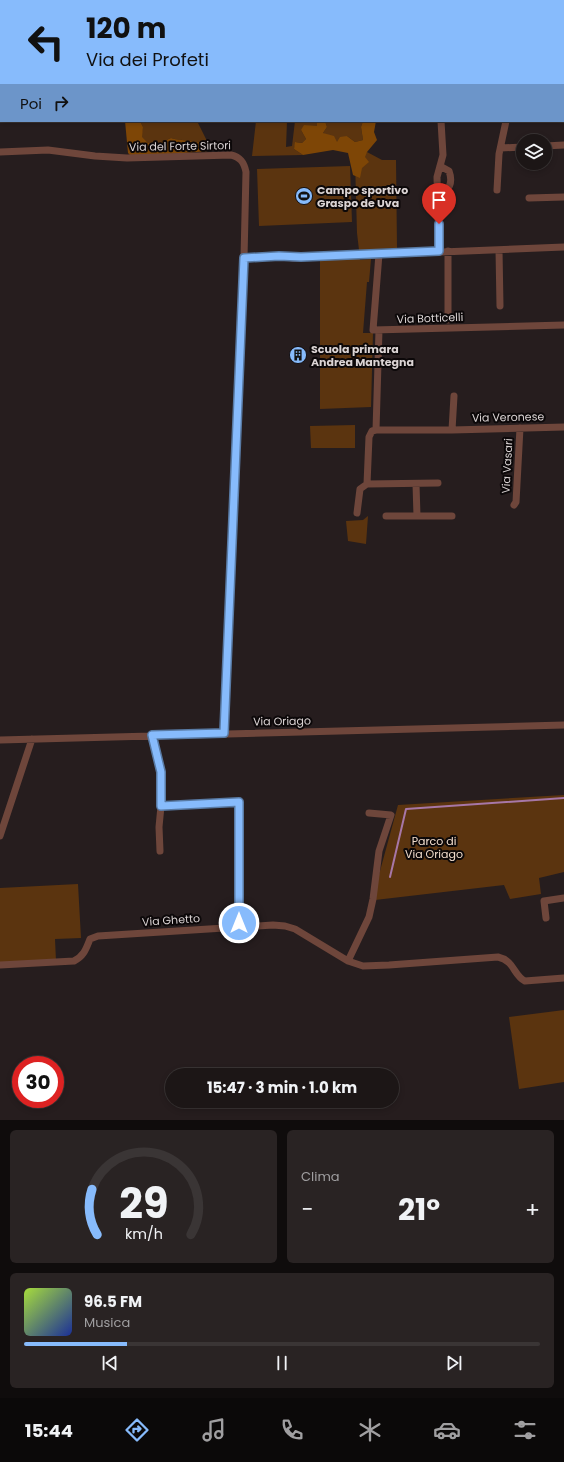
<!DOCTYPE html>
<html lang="it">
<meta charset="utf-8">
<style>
body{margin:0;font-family:Poppins,sans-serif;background:#292323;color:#f1f3f6;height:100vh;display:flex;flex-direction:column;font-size:15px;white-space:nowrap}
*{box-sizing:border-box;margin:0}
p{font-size:13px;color:#a09fa1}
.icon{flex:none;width:22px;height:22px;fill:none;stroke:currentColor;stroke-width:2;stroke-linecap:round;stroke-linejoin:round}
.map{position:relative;height:1120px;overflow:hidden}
.side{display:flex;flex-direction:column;gap:10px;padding:10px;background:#0f0c0c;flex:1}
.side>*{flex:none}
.banner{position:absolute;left:0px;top:0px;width:564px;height:122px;box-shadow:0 2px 6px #0003,0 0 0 1px #3a3535;background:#87bbfc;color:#111;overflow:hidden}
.controls{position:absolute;left:516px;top:134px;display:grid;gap:8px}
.controls a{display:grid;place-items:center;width:36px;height:36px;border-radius:50%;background:#1c1616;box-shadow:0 2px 6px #0003,0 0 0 1px #3a3535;font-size:20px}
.speed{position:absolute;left:12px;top:1056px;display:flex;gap:8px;font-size:20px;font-weight:700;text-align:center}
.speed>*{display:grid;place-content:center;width:52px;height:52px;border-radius:50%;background:#1c1616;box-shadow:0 2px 6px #0003,0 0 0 1px #3a3535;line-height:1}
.speed .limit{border:6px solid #d22;background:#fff;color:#111}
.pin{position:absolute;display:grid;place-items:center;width:34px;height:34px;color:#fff;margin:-41px -17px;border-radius:50% 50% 50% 0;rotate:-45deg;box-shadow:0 0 4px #0007}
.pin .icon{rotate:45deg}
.me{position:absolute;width:44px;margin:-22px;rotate:0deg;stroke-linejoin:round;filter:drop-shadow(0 0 3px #0008)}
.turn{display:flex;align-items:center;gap:14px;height:84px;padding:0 20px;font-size:18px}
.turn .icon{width:52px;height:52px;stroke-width:2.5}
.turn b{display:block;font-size:28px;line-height:34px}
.then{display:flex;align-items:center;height:38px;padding:0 20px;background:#0003;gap:8px;font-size:15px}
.big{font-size:30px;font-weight:700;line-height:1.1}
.side .widget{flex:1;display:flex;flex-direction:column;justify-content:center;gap:6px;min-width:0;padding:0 14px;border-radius:6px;background:#292323}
.side .dial{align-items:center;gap:0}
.dial svg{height:104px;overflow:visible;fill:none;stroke:#3a3535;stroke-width:7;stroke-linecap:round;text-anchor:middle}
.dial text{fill:#f1f3f6;stroke:none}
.song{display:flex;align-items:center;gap:12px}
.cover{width:48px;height:48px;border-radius:6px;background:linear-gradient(135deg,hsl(80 70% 55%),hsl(230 70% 35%))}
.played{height:4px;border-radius:2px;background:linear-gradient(90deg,#87bbfc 20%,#3a3535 20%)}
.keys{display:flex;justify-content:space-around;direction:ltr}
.heat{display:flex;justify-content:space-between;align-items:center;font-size:22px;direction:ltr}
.side .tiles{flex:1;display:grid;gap:10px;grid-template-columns:1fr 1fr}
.widget:last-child{grid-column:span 2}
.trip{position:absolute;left:165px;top:1068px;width:234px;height:40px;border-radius:20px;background:#1c1616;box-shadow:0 2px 6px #0003,0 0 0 1px #3a3535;font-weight:700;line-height:40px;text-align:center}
.dock{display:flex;height:64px;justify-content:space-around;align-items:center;background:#0b0909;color:#a09fa1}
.dock .icon{width:28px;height:28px}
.dock .active{color:#87bbfc}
.dock b{font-size:18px;color:#f1f3f6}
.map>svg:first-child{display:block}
</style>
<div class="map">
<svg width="564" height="1120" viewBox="0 0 564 1120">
<rect width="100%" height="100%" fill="#261d1e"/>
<path fill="#5b340f" d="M140,121H197L208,143L202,140L196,143C188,139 180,141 171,138L160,143H148L141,137L143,127Z
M256,121H287L286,147L292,146L295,121H317V126L301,130L306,139L302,143L296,142L294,149L303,155L252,156Z
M325,121H363L361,127L363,140L355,142L347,136L337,143L323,133L327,127Z
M367,152L382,160H396L397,248L359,250L357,233L355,161Z
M350,166L352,222L259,226L257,169Z
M359,256L360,260L371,259L369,282H367L363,333H373L371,407L320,409V258Z
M355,425V448H311L310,426Z
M368,516L366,544L348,541L346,521L363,520Z
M564,795V872L539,878L541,894L510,899L504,885L375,900L377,882L398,805Z
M78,884L81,938L55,939L56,961L0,964V888Z
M564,1010V1082L519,1089L509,1017Z"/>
<path fill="#7e4606" d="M125,121H140L143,127L142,137L148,143H160L171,138C180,141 188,139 196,143L202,140L208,143L211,149L209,151L132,157L128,153Z
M317,121H325L327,127L323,133L334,136L337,142L340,137L347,136L355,142L363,140L361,127L363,121H376L374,132L377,140L367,152L365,157L369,162L362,168L360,178L353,175L348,153L333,150L303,155L294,149L295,142L302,143L306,139L301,130L304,125L317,126Z"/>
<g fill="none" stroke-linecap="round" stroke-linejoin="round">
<path stroke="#a777a7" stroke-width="2" d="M24,1L25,0
M0,33H1
M390,877L406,809L564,798"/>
<path stroke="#6e463b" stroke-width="7" d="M563,56H564
M545,146L564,145
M501,148L523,147
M0,152L48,150L95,156L127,158L231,155C240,157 244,162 246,172L244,258L224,733
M497,190L499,154L506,121
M438,193C450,192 453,182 449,171L440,166
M529,198L564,197
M499,250L500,306
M439,251L437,177L443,155L441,121
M379,254L373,330L564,325
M244,258L279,256L293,258L564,247
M448,320V251
M376,430H452L564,427
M376,430L372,431L369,437L367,484L438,483
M376,430L379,330
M452,430L454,396
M514,505L516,502L520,428
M357,513L360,489L367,484
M386,516H417L416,484
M417,516H452
M152,735L161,773V806L239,802V927
M0,740L564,725
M0,836L32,739
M160,851L159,827L161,806
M546,918L544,901L564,898
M348,961L369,917L373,899L379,851L391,815L369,813
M0,965L74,961C84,956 86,949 90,939L98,936L273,925L285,926L295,929L348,961L363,966L389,965L498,957C515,961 513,975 525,981L564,978"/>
</g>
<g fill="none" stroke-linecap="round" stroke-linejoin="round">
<g stroke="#587aa4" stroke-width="10">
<path id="route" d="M239,923V802L161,806V772L152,735L224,733L244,258L279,256L301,257L439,251V224"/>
</g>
<use href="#route" stroke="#87bbfc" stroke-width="7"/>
</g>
<defs>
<g id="stadium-disc" transform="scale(0.9)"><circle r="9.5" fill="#87bbfc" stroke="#0c0809"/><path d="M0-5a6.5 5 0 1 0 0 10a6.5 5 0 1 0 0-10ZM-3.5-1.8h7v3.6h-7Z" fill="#111"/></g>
<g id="building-disc" transform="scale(0.9)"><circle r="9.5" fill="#87bbfc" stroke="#0c0809"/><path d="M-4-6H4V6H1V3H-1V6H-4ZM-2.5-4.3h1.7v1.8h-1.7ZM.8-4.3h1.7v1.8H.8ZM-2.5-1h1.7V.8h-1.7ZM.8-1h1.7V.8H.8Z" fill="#111"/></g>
</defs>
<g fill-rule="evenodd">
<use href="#stadium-disc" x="304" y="196"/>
<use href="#building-disc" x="298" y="355"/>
</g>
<g text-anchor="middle" stroke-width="4" stroke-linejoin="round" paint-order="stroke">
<g font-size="11" fill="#dbd4d4" stroke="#0c0809">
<text transform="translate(180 146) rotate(-1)" y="4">Via del Forte Sirtori</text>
<text transform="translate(430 318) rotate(-2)" y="4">Via Botticelli</text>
<text transform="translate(508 417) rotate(-1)" y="4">Via Veronese</text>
<text transform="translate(507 466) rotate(-87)" y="4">Via Vasari</text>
<text transform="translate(282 721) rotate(-1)" y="4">Via Oriago</text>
<text transform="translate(171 920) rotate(-4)" y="4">Via Ghetto</text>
</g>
<g font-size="11" font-weight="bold" fill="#dbd4d4" stroke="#0c0809" text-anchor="start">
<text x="317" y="194">Campo sportivo<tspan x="317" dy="13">Graspo de Uva</tspan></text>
<text x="311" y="353">Scuola primara<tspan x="311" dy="13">Andrea Mantegna</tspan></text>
</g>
<g font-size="11" fill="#f2ddcd" stroke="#0c0809">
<text x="434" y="845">Parco di<tspan x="434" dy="13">Via Oriago</tspan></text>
</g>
</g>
</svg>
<div class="controls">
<a><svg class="icon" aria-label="layers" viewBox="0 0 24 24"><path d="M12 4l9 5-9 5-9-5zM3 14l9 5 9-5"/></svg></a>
</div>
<div class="speed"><div class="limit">30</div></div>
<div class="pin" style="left:439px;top:224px;background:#d93025"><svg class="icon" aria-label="arrive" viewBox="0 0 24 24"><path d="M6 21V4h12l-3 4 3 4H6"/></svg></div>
<svg class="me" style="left:239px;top:923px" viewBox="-20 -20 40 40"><circle r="17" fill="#87bbfc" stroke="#fff" stroke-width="3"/><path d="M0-11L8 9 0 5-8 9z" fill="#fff"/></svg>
<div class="trip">15:47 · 3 min · 1.0 km</div>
<div class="banner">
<div class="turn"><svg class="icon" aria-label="left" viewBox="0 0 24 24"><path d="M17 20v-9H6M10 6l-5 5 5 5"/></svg><div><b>120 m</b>Via dei Profeti</div></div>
<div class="then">Poi<svg class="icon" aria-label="right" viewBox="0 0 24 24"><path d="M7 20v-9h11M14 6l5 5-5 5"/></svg></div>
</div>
</div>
<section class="side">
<div class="tiles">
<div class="widget dial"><svg viewBox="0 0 100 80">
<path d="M14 69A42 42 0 1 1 86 69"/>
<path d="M14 69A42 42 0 0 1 10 34" stroke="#87bbfc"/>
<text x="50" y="56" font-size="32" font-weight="700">29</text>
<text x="50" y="72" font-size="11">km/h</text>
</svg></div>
<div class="widget"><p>Clima</p>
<div class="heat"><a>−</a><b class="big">21°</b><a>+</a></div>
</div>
<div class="widget">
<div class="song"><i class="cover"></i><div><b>96.5 FM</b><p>Musica</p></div></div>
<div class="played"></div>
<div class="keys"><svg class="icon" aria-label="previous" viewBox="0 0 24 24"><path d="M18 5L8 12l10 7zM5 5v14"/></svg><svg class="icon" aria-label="pause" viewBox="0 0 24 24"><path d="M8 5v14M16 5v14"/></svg><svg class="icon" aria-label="next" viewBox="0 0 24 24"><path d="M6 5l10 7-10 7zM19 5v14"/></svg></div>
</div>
</div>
</section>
<nav class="dock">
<b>15:44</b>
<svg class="icon active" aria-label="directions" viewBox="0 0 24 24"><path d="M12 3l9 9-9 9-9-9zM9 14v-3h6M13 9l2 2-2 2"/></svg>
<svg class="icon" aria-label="music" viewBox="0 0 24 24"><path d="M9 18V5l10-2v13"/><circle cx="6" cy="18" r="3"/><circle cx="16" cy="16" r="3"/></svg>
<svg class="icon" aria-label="phone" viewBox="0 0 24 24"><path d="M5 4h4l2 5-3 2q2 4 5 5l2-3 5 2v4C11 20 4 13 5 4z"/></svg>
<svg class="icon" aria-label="climate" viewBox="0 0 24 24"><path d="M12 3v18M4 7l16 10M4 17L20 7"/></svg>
<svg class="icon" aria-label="car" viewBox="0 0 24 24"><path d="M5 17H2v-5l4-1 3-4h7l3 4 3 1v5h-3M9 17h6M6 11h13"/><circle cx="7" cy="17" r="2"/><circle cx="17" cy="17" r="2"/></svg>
<svg class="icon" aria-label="filters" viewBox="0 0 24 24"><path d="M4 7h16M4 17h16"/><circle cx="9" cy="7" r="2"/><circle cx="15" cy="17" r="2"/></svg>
</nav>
